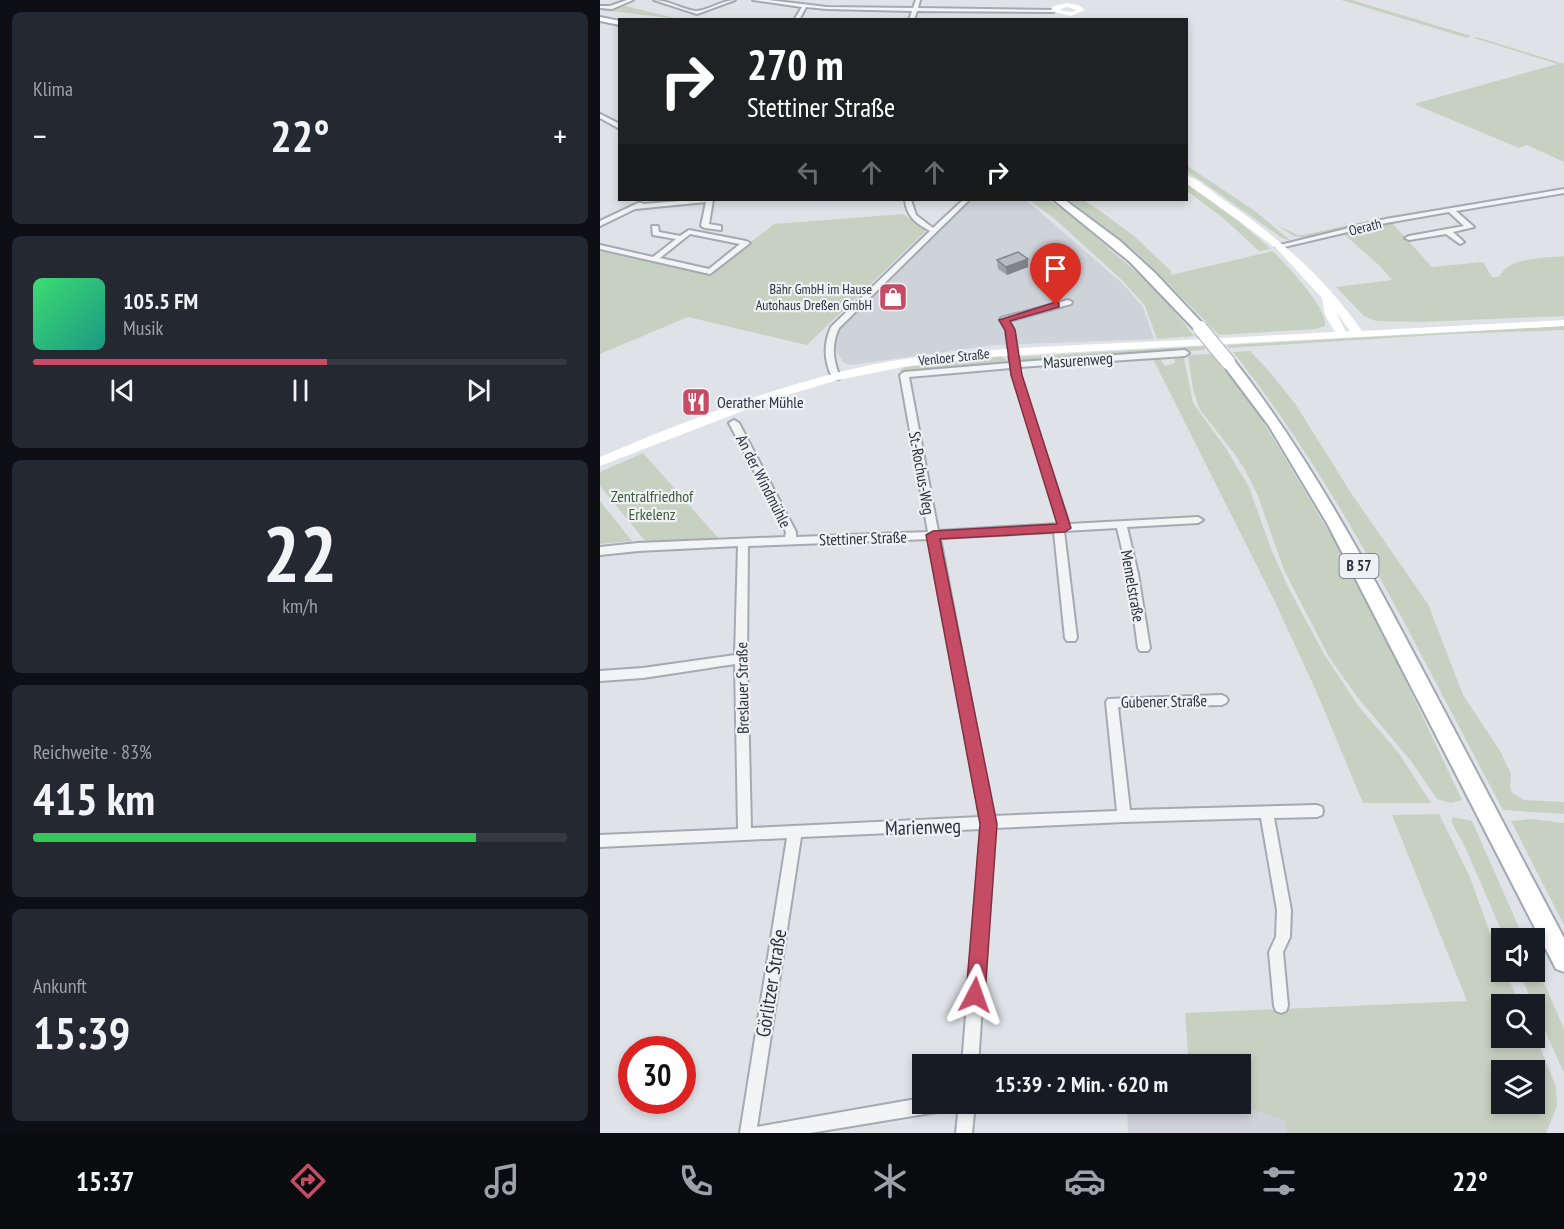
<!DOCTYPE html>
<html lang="de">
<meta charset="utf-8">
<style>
body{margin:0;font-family:"PT Sans Narrow",sans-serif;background:#242831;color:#f1f3f6;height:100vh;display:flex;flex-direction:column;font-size:22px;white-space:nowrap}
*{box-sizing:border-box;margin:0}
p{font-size:20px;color:#9ea1a6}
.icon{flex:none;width:33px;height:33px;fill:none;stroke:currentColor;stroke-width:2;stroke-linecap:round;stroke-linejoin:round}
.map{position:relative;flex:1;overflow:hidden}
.panel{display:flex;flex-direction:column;gap:12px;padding:12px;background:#0d0f14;width:600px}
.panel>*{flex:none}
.top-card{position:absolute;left:18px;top:18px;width:570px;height:183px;border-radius:0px;box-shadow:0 3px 9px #0003;background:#202124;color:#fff;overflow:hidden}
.controls{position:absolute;left:891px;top:928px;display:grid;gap:12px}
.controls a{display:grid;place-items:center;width:54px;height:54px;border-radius:0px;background:#171b24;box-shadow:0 3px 9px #0003;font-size:30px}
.speed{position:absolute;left:18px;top:1036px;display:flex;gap:12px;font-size:30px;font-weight:700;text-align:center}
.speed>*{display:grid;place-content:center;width:78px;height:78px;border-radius:50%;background:#171b24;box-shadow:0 3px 9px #0003;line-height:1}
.speed .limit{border:9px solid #d22;background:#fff;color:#111}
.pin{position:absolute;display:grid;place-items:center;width:51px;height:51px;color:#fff;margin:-62px -26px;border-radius:50% 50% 50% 0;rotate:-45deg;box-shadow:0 0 6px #0007}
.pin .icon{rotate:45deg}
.me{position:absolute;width:66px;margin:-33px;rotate:4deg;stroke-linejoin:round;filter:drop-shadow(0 0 4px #0008)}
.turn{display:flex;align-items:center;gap:21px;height:126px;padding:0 30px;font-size:27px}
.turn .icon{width:78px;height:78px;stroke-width:2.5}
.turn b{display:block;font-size:42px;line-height:51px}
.lanes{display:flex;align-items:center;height:57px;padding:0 30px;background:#0003;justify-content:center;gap:30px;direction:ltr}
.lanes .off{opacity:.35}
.big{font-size:45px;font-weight:800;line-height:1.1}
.panel .card{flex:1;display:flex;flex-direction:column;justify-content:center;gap:9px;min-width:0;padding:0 21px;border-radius:9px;background:#242831}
.panel .dial{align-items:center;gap:0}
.dial b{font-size:78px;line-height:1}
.song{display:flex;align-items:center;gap:18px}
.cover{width:72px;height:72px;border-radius:9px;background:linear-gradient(135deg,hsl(140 70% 55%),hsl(170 70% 35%))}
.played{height:6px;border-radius:3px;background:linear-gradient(90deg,#c54c64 55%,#363941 55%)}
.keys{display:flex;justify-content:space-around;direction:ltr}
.heat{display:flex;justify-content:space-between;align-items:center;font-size:33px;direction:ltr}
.charge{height:9px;border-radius:4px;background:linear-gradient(90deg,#34c759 83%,#363941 0)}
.trip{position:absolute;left:312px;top:1054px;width:339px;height:60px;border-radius:0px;background:#171b24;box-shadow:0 3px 9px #0003;font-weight:800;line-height:60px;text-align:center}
.tabs{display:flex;height:96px;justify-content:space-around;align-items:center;background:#090b0e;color:#9ea1a6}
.tabs .icon{width:42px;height:42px}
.tabs .active{color:#c54c64}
.tabs b{font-size:27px;color:#f1f3f6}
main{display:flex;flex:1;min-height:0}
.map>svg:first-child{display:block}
</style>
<main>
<section class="panel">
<div class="card"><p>Klima</p>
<div class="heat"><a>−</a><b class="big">22°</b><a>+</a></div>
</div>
<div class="card">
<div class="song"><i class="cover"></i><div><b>105.5 FM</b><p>Musik</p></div></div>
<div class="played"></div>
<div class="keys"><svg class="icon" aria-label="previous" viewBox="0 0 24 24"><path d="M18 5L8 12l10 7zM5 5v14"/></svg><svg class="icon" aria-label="pause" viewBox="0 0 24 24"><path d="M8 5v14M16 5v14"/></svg><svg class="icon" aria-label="next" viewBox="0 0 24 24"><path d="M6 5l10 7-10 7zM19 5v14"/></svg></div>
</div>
<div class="card dial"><b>22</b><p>km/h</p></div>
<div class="card"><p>Reichweite · 83%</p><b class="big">415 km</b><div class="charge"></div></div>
<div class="card"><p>Ankunft</p><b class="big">15:39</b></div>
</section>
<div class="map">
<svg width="964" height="1133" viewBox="0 0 964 1133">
<rect width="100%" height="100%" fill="#dfe3e8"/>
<path fill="#ced2d9" d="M369,200H426L522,283L543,307L554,339L396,345L250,365L243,362L235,349L234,340L238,330L256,309Z
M555,1104H635L686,1120L687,1133H528L527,1108Z"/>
<path fill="#c6d1c1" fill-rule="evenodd" d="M741,0H752L871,36L867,38Z
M22,5L79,19L0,10V7Z
M877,37L964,64V162L927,145L919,148L814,104L957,64L874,38Z
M586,165L655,211L691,241L682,238L587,171Z
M587,184L634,217L671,249L659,251L622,217L587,191Z
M911,196L907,199L781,221L709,239L694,236L678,226L698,235H704L780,218Z
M429,200H448L468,213L559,292L594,336L557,339L545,306L523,281L456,220Z
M469,200H483L503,213L534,236L572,272L571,275L673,251C686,265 728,308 725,326L716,329L619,335L537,253Z
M303,214L327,230L207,345L88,317L0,354V251L109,275L174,224Z
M791,222L832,267L883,262L892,277H899C909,257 944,258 964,256V316L820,322L776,321L764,316L736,287L792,280L781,267L744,234Z
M964,326V330L852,334L629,348L627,345Z
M604,346L605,350L421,361L416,360V357Z
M650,351L670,372L696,405L751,493L828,604L863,695L900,751L911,774L910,787L912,793L925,800L964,802V814L903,810C819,654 744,491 633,352Z
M611,354L655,408L741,552L768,601L862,800L851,803L837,799L811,761L758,698L729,657L684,570L658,496L645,470L634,453L600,410L593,390L588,355Z
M398,356L406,359V362L302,373L300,370L309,365Z
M574,357L584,358L593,403L627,450L649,487L671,549L688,587L724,654L759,707L798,752L831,803H763L717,693L676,604L553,359H560L565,366L575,363Z
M43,453L120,540L47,543L0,486V472Z
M0,501L32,541L0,544Z
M839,814L869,875L901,963L902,972H905L921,1005H902V1038H934L935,1034L956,1087L957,1106L946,1133H687L685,1120L648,1108L641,1090L640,1065H589L585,1013L867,1001L792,815ZM902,1071H934V1104H902Z
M853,817L872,821L924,939H905L866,849L851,821Z
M930,819L964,823V925L911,821Z
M935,962L964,1029V1073L919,972H934Z"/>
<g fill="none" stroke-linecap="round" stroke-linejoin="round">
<g stroke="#a5aab2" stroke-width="4">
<path id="minor" d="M27,0H33L12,9L0,8V6H10Z
M54,0C68,0 81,9 95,11C106,12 122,0 135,0L97,14Z
M153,0H168L227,7L313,8L316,0H320L318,8L453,10L455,11L453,12L317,11L314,20H309L312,11L227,9L206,7L199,20H194L202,7Z
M0,114L20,124V129L0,118Z
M964,189V193L856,211L874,227L853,232L864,242L860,244L846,234L809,240L805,238L809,236L864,226L849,212L786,223L680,248L676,246L786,219Z
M93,200H113L109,224L121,226V230L105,228L101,226L106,202L35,209L0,226V221L38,203H42L43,204Z
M305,200H311L316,215L333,228L363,200H369L239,328C231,345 233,360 240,377L239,379H233C224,362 223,345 231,327L330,231C316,223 307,217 305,200Z
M52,226H58L59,232L80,236L89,230L146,241L150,243L110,274L0,249V245L53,257L76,239L53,235ZM90,234L140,244L109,269L60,258Z
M468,300L472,302L471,304L409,321L414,330L419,362L585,350L589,353L585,356L419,367L420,375L469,524L598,517L603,520L598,523L527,527L538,574L550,648L548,651H540L538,648L528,574L517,528L464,531L477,638L475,641H467L465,638L454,532L340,538L393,816L517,811L506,702L508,699L622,695L626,697L628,700L626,703L622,705L518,707L530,810L717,805L722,807L723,811L722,815L717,817L674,818L691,910L690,937L683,952L688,1006L686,1011L681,1013L676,1011L674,1006L669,952L676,937L677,910L661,818L524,822L394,828L378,1065H362L381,829L201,837L157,1127L322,1098V1104H345L343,1110L337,1112L210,1133H140L187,838L0,847V835L138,829L135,664L43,678L0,681V671L43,668L135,655L138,546L38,551L0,555V547L38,543L185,537L186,532L129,423L134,420L139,423L196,532V537L328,532L300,375L304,372L410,363L406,330L400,320L401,318ZM411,368L459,524L338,531L309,377ZM330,539L380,817L151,828L147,659L148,546Z
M359,1104H375L372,1133H356Z"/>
</g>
<g stroke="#a0a8b2" stroke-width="4">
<path id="primary" d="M0,17L20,21V25L0,21Z
M454,200H465L520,241L555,273L604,325L606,328L604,331H596L530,262Z
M628,358L633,359C707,453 764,559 820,665C868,756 916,847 964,938V972L956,969L728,525L669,426L621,362Z"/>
</g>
<use href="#minor" fill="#f2f4f6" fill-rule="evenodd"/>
<path fill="#fff" fill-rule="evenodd" d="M467,3L478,5L485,10L471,16L450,11L454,6ZM467,7L477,10L470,12L458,10Z
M586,175C599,180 610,190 621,198C674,234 725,277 762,331L964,320V326L402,356L303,367L238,380L171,400L0,466V457C88,420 177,385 270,365C345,350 423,348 499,344C578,341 656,336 735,332L725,315L722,298L676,248L586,183ZM736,312L750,331L746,332Z"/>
<use href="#primary" fill="#fff" fill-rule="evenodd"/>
<g stroke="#a0a8b2" stroke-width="16" stroke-linecap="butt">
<path id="primary-bridge" d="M600,328L628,362"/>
</g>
<use href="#primary-bridge" stroke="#fff" stroke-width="14"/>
</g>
<path fill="#9da2a9" d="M397,260L428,267L407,275L398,269Z"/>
<path fill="#808489" d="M428,259V267L407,275L406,267Z"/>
<path fill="#b7bcc4" stroke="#808489" stroke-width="1.5" d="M418,252L428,259L406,267L397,260Z"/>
<path fill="#c54c64" stroke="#803141" stroke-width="1.5" d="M456,302L459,303V307L410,321L415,330L422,375L471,528L465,532L340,539L397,824L385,995L382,1002L375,1005L368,1002L366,995L380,824L326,535L333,531L457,524L411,375L405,330L399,320Z"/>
<defs>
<g id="shop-square" transform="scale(1.5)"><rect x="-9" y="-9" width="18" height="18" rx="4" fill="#c54c64" stroke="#eff2f5"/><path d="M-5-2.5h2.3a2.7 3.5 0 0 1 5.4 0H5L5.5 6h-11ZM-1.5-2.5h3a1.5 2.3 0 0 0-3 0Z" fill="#fff"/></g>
<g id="restaurant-square" transform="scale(1.5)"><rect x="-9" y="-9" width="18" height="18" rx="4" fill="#c54c64" stroke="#eff2f5"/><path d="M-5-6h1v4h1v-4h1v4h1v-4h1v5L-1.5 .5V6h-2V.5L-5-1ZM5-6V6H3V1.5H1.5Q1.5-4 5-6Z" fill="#fff"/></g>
</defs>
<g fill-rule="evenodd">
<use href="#shop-square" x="293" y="297"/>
<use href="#restaurant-square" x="96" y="402"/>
</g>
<g text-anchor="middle" stroke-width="4.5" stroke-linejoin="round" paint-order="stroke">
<g font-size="14" fill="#29323e" stroke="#eff2f5">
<text transform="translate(765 227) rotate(-14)" y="5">Oerath</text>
<text transform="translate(354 357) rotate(-6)" y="5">Venloer Straße</text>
</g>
<g font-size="14" fill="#29323e" stroke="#eff2f5" text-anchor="end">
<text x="272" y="294">Bähr GmbH im Hause<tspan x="272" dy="16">Autohaus Dreßen GmbH</tspan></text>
</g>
<rect fill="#eff2f5" stroke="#646c75" stroke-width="1.5" x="739.5" y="554" width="39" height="24" rx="4.5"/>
<g font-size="15" font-weight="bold" fill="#29323e">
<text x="759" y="571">B 57</text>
</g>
<g font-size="16" fill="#29323e" stroke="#eff2f5">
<text transform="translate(478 360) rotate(-4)" y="6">Masurenweg</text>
<text transform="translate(322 473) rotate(80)" y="6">St.-Rochus-Weg</text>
<text transform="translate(164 481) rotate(63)" y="6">An der Windmühle</text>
<text transform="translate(263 538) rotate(-2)" y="6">Stettiner Straße</text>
<text transform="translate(533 586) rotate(80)" y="6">Memelstraße</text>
<text transform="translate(142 688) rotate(-91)" y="6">Breslauer Straße</text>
<text transform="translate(564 701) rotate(-1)" y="6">Gubener Straße</text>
</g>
<g font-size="16" fill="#29323e" stroke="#eff2f5" text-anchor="start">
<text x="117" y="408">Oerather Mühle</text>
</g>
<g font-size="16" fill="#3f5937" stroke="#eff2f5">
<text x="52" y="502">Zentralfriedhof<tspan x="52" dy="18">Erkelenz</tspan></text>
</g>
<g font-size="20" fill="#29323e" stroke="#eff2f5">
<text transform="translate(323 827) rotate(-2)" y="7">Marienweg</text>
<text transform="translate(171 983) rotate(-81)" y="7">Görlitzer Straße</text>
</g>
</g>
</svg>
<div class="controls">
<a><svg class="icon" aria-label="sound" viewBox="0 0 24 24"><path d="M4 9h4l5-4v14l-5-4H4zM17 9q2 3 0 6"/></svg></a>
<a><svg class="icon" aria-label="search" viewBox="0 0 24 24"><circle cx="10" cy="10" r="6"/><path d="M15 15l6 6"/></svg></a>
<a><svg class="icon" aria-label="layers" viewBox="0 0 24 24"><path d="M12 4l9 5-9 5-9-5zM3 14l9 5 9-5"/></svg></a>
</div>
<div class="speed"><div class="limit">30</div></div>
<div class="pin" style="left:456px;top:305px;background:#d93025"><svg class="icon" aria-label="arrive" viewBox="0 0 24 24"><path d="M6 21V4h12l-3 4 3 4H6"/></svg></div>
<svg class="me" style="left:375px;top:995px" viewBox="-20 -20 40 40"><path d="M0-17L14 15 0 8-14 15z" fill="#c54c64" stroke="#fff" stroke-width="4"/></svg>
<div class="trip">15:39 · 2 Min. · 620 m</div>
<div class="top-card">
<div class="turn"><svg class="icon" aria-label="right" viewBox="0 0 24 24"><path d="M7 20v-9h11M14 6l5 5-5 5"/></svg><div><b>270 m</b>Stettiner Straße</div></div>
<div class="lanes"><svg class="icon off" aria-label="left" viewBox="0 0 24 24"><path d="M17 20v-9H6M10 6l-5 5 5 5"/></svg><svg class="icon off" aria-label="ahead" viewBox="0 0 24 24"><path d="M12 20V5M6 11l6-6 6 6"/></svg><svg class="icon off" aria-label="ahead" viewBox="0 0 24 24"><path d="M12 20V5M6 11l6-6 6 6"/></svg><svg class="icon" aria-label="right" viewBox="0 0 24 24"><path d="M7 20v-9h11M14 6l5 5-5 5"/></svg></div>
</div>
</div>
</main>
<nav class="tabs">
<b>15:37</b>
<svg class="icon active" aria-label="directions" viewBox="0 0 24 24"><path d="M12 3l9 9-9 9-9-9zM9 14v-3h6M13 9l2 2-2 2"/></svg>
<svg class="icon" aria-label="music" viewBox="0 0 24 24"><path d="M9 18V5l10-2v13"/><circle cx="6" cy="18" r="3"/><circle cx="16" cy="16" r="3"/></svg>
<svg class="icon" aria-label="phone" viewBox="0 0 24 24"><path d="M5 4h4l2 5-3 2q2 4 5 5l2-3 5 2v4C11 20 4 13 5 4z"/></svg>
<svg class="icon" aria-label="climate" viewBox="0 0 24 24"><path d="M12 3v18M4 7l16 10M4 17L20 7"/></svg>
<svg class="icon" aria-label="car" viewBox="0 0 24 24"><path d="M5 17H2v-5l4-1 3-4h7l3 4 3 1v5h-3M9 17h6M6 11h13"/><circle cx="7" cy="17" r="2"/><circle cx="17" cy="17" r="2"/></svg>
<svg class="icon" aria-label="filters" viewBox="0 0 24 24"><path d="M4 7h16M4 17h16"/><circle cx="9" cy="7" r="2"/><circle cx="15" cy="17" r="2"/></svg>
<b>22°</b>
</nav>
